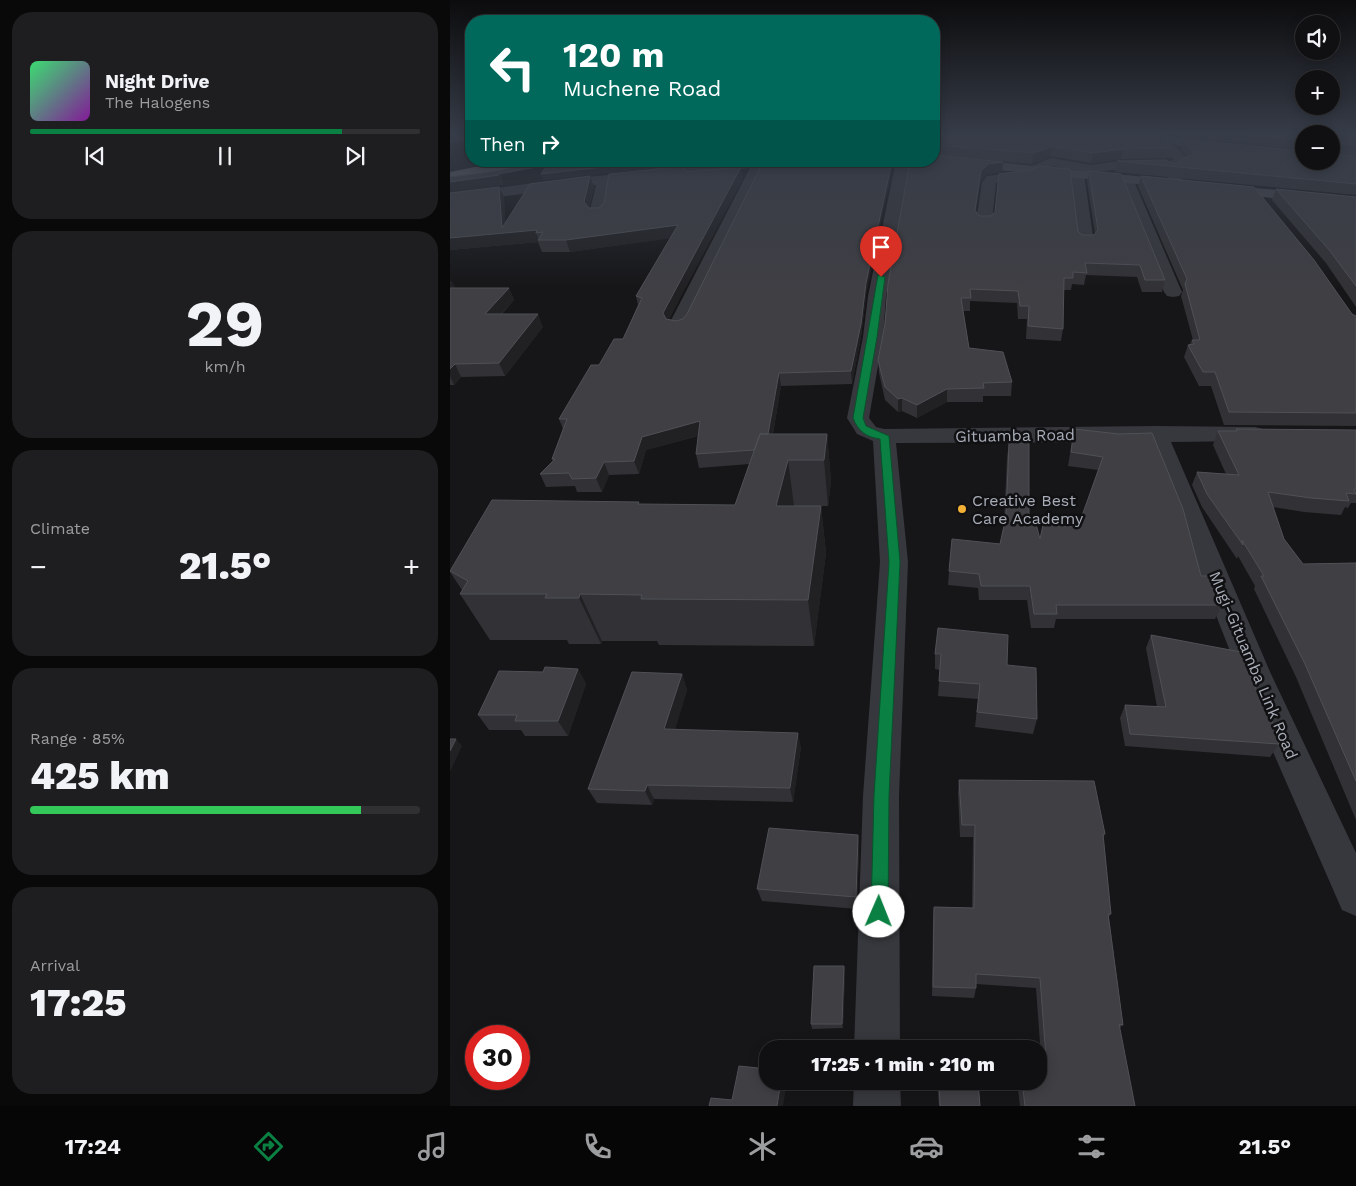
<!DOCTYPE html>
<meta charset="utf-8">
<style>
body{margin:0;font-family:"Work Sans",sans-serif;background:#1e1e20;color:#f1f3f6;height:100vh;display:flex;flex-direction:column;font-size:19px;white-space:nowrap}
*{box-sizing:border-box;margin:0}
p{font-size:16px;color:#9c9d9f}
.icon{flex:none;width:28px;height:28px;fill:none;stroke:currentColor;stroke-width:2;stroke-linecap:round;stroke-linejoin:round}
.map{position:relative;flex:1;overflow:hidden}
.drawer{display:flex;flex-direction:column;gap:12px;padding:12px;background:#09090a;width:450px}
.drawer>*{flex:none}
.hud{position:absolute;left:15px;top:15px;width:475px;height:152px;border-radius:20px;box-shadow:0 2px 12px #0003,0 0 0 1px #303032;background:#00695c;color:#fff;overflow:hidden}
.controls{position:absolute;left:845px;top:15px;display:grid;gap:10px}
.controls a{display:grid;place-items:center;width:45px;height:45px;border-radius:50%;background:#101012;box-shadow:0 2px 12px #0003,0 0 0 1px #303032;font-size:25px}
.speed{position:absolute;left:15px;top:1025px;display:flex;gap:10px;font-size:25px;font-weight:700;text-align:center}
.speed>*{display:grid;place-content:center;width:65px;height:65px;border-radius:50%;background:#101012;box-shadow:0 2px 12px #0003,0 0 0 1px #303032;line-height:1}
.speed .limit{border:8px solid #d22;background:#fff;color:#111}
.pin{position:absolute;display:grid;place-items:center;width:42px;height:42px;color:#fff;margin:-51px -21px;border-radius:50% 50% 50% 0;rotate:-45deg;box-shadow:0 0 5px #0007}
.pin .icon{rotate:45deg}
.me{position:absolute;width:55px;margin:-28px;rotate:1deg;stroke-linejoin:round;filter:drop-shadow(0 0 4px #0008)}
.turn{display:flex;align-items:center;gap:18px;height:105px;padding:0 15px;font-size:22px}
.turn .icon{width:65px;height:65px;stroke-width:2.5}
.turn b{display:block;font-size:35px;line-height:42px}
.then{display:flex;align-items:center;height:48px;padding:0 15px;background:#0003;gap:10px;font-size:19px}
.big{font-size:38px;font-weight:800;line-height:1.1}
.drawer .card{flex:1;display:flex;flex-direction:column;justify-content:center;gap:8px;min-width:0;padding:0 18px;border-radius:20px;background:#1e1e20}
.drawer .dial{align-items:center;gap:0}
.dial b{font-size:65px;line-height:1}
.song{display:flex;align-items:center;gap:15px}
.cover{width:60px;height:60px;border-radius:8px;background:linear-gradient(135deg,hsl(140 70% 55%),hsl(290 70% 35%))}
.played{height:5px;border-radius:2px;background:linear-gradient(90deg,#0b8043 80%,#303032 80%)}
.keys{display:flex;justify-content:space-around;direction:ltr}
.heat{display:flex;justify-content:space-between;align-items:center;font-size:28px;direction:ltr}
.charge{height:8px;border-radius:4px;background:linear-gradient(90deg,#34c759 85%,#303032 0)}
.trip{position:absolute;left:309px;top:1040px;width:288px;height:50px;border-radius:20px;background:#101012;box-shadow:0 2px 12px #0003,0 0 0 1px #303032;font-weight:800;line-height:50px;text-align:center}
.dock{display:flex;height:80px;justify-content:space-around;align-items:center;background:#060607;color:#9c9d9f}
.dock .icon{width:35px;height:35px}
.dock .active{color:#0b8043}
.dock b{font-size:22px;color:#f1f3f6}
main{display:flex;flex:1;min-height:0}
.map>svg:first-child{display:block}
</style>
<main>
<section class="drawer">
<div class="card">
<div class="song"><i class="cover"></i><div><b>Night Drive</b><p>The Halogens</p></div></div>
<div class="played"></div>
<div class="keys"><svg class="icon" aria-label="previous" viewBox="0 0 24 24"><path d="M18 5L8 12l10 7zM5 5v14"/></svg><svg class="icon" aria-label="pause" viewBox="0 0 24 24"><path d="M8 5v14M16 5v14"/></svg><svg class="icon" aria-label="next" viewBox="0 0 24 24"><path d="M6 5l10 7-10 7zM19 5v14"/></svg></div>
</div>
<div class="card dial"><b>29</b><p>km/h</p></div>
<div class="card"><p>Climate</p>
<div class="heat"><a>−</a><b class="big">21.5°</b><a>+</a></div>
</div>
<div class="card"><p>Range · 85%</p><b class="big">425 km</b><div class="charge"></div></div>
<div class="card"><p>Arrival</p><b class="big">17:25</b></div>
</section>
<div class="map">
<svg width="906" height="1106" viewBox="0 0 906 1106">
<rect width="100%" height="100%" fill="#161618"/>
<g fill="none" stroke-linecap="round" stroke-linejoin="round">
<path fill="#37383d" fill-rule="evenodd" d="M21,134V140L0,143V135Z
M701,134H714L740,162L738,165L728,167L734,184L732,187H722L713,165L715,162L724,160Z
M601,158L641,165L671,161H703L710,165L703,169H671L641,173L603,166L587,174L582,179L546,183L542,222L540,225H528L526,222L532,182L537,176L573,172L577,168Z
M286,161H334L332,164L315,166L238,326L235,330L228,332L221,330L218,326L300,168L160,183L155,214L152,217H142L139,214L146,185L0,203V195L83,183Z
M446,161H460L436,296L433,337L419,418L426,427L434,429L706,426L805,427L813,429L817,434L813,439L805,441L721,442L821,674L906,853V916L892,910L789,674L698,442L446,443L458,562L449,796L450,1049H404L413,796L430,562L423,441L407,434L397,418L413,337L418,296Z
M627,171L632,172L634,175L644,242L642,245H630L628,242L620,175L622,172Z
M676,175L681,176L683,179L732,292L729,296L723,297L717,296L714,292L669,179L671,176Z
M404,1081H450L451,1106H403Z"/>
<path fill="#45474d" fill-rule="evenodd" d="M705,134L770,143L777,147C768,157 719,143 705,140L704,137Z
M484,156L726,180L731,181L733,184L731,187L726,188L479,163L478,161H484Z
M77,161H107L100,165L0,184V176Z
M771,185L906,197V207L766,192L764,189L766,186Z"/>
<path fill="#63666e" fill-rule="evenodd" d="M54,161H83L76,165L0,180V172Z"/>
</g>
<path fill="#323236" d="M484,134L722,148L720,158L671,159L641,163L601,156L582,164L484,155Z
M720,134H854V150L732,137Z
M881,134H906V155L881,154L906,156V195L665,172L667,161L723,164L729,163L737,157L731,149L733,139L854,161Z
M313,161L416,296L411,337L402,384L331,386L323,434H377L381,481L378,506H371L376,553L364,646L209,645L207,641H152L151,644H119L117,640H40L10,594L12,590L0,572L190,505H285L299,464L249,468L246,454L248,436L196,450L189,474L159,475L152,492H127L125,486L96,487L90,474L103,461L102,459L113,429L109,419L149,365L173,339L188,305L186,296L220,238L120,252H92L88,242L0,250L49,187L54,198L55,223L140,176L144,187L139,208H149L236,172L293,178L219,319L226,321L233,319L237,314L312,166V164Z
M460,161L553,162L552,172L537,174L530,182L526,211L529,216L628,231L632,235H644L645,234L637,181L639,171L715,280L712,292H692L687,277L636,275L634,285L622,284L621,290H613V329L611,341L576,339L577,319H568L567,303L520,301V311H513L519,348L562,382L561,396H533V402H497L467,418L452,411L448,412L435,400L429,373L428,360Z
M691,176L902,314L906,316V426L774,425L761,386H749L734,357L738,345L740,344L742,340H743L731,296L733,290L688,186Z
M826,189L906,197V307L876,263L822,200Z
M0,281L5,288H59L64,300L52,314L93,327L55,376L11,377L4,385H0Z
M624,429L669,434L751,576L772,605L765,619H606L604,628H581L577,600H529L528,588L498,585L499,571L550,544L554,524L557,457L559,443L579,523L590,538L593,525L628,527L648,470L618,466Z
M786,429L906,430V503H901L898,508L895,507L891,515L854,512L823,507L834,539L853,564L906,563V820L846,677L804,589L805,586L788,556L787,559L752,507L742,485L747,472L776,474L763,445L768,431H785Z
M701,635L808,694L829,744L820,757L675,746L670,718L675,705L707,707L696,648Z
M485,654L557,665L587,719L583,734L525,727L528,699L488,696L490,670L485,669Z
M128,669L136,684L118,736H75L71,730H39L28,715L93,672Z
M232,674L237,690L225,729L351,747L343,802L204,799L202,805L147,803L138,789Z
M509,780L655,834L653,838L661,914L659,917L673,1025L669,1029L685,1106H570L567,1081H588L591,1057L586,988L526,984V988L524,998L482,996L483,918L484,907L522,908L523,837H510L508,793Z
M408,835L409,848L407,909L312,901L307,889Z
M394,966L395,971L393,1028L362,1029L361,1024Z
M487,1081H528L530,1106H489Z"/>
<path fill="#212124" d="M603,146L601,156L582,164L584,153Z
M673,149L671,159L641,163L643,153Z
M208,161H232V165L93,180L91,174Z
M442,161H444L416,296L411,337L402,384L401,371L416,283Z
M553,162L552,172L537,174L530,182L524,222L525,210L531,171L538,164Z
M291,167L293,178L216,325L213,313Z
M49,171L53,182V185L0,193V182Z
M140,176L144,187L137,214L134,202Z
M49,187L54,198L56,233L87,230L86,233L89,240H88V242L0,250V238L52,228Z
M228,225L230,237L120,252L116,240Z
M2,281L8,293L0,300V283Z
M59,288L64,300L40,326L35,314Z
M88,314L93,327L55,376L49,363Z
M5,364L11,377L4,385L0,376V369Z
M329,373L331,386L318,463L315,450Z
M497,389V402L467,418V405Z
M452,398V411L448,412V399Z
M250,421L254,434L196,450L189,474L184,461L192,437Z
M377,434L381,481L378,506L374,460Z
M338,460L344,506H326Z
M154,462L159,475L152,492L146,478Z
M371,506L376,553L364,646L358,600Z
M130,594L152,641L151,644L129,598Z
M128,669L136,684L118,736L108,721Z
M232,674L237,690L221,744L214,729Z
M348,733L351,747L343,802L340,788Z
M6,739L12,746L0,772V751Z
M197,785L204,799L202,805L195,791Z
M408,835L409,848L407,909L406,897Z
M394,966L395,971L393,1028L392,1024Z
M331,1081H337L333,1106H327Z"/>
<path fill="#3f3f44" stroke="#4f5156" d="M484,134H708L722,148L673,149L643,153L603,146L584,153L484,145Z
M798,134H854V140Z
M881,134H906V145L885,143L883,149L881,150Z
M733,139L854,151V161H881V154L906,156V184L667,161L716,160L723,164L729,163L732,158L741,156L744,153Z
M484,155L553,162L538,164L531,171L525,210L529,216H541L545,212L549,174L583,170L589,166L620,169L628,231L632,235H644L648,230L639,171L671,174L715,280H695L690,265L635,263L637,273L623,272V278H614L613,329L578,326L579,306H570L568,291L520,289L521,298H511L519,348L553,352L562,382L533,383L534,388L497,389L467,405L452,398L448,399L435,387L428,360L435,324L438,284L460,161H484Z
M100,161H208L91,174Z
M313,161H442L416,283L411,324L401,371L329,373L318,434H310L304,450L246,454L250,421L192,437L184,461L154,462L146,478L122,479L119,473L90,474L105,459H102L117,419H109L141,365H149L164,339H173L192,298L186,296L228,225L116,240H88L93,232L86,233L87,230L0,238V193L49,187L52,228L80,184L140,176L134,202L139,208H149L154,203L159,174L234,166L236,172L291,167L213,313L216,319L226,321L233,319L237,314L311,166L314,165L312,164Z
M49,171V175L0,182V177Z
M691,176L804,187L864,260L902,314L906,316V413L779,412L765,372H753L738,345L744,344L742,340H750L735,284L737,279Z
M826,189L906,197V286L880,251Z
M0,288H59L35,314H88L49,363L5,364L0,369Z
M624,429L669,434L702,433L733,509L751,576H760L772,605H606L607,614H584L580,586H531L529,574L499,571L502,539L550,544L556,517L559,443H579V523L586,524L590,539L593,525L628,527L653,457L621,452Z
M786,429L906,430V489H904L906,494L896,493L899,501L861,498L818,492L834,539L853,564L906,563V781L855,664L811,576H814L792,540L793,545L757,494L747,472L789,475L768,431H787Z
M310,434H377L374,460H338L326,506H371L358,600L191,599L192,595L130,594L129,598H95L97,594H10L18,581L0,571L42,500L189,502L188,504L285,505Z
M488,628L558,635L557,665L586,668L587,719L527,712L530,684L489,681L491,654H485Z
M701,635L791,652L808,694L810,695L823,724L829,744L680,734L675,705L716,707Z
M95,667L128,669L108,721H65L67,715H28L49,671L93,672Z
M182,672L232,674L214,729L348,733L340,788L197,785L195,791L138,789Z
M0,739H6L0,751Z
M509,780L644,781L655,834H653L661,914H658L673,1025L669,1024L685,1106H575L572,1081H588V1057H596L590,978L526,974V988L483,987L484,907L524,908L525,825H512Z
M319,828L408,835L406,897L307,889Z
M364,966H394L392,1024H361Z
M525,1044L526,1049H487V1045Z
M289,1066L318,1069V1081H331L327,1106H259L261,1098L282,1100Z
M489,1081H528L530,1106H490Z"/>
<linearGradient id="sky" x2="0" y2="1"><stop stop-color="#0c0c0d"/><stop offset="0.46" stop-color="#363c48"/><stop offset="1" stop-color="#363c48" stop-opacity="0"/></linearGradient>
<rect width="906" height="289" fill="url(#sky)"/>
<path fill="#0b8043" stroke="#07532c" d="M428,275L435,277L427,337L413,418L416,426L439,436L450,562L439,796L438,912L435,918L429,921L423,918L421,912L424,796L439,562L430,439C416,437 408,431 403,418Z"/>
<circle fill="#f2b134" stroke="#111113" stroke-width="2" cx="512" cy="509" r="5"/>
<g text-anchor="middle" stroke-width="5" stroke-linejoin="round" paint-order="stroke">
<g font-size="16" fill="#a8adb8" stroke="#111113">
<text transform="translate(565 435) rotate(-1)" y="6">Gituamba Road</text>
<text transform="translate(804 665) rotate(67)" y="6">Mugi-Gituamba Link Road</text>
</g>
<g font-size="16" fill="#a8adb8" stroke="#111113" text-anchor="start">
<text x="522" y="506">Creative Best<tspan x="522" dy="18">Care Academy</tspan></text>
</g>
</g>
</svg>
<div class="controls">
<a><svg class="icon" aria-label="sound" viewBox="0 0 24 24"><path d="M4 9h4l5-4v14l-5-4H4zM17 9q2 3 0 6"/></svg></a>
<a>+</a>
<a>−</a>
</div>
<div class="speed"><div class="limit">30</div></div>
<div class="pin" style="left:431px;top:277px;background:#d93025"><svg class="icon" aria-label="arrive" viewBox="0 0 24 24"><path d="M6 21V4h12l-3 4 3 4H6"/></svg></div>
<svg class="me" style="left:429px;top:912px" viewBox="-20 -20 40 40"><circle r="19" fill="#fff"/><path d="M0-13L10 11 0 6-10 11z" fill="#0b8043"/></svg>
<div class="trip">17:25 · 1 min · 210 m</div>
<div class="hud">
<div class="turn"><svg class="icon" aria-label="left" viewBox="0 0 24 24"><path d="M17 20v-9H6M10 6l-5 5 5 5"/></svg><div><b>120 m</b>Muchene Road</div></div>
<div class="then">Then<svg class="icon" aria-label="right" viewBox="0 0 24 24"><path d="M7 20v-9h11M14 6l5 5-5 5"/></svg></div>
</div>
</div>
</main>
<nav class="dock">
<b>17:24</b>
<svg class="icon active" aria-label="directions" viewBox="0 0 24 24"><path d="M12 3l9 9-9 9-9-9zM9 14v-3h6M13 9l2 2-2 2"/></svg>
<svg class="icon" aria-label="music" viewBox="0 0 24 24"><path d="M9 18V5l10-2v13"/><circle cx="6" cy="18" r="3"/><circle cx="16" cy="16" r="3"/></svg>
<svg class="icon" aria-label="phone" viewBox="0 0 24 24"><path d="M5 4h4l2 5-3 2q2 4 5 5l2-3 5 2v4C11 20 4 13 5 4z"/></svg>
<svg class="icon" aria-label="climate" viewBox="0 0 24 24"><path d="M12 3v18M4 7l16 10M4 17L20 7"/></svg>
<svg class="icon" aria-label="car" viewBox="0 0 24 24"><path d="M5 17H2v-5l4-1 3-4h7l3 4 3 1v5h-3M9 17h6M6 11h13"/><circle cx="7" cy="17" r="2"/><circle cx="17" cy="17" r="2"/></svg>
<svg class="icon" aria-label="filters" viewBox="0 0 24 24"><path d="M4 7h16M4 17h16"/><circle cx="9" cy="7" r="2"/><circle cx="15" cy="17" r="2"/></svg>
<b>21.5°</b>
</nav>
